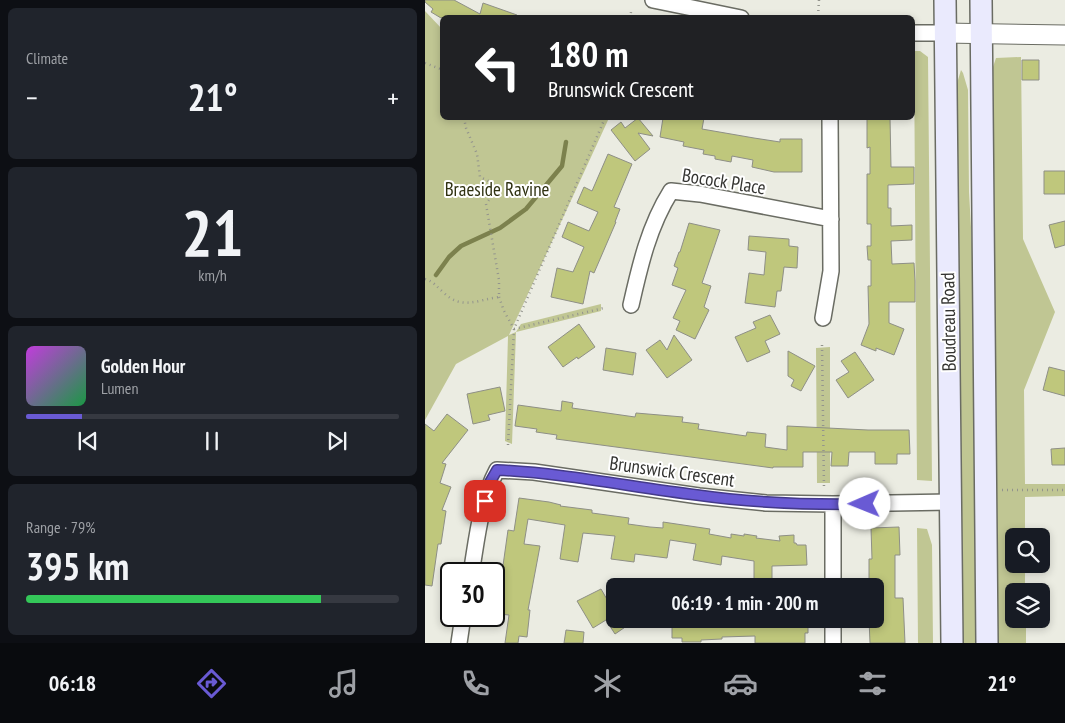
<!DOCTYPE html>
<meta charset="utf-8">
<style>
body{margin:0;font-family:"PT Sans Narrow",sans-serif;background:#20242c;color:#f1f3f6;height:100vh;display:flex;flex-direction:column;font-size:19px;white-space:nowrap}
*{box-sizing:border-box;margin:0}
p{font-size:16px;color:#9ea1a6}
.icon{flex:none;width:28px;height:28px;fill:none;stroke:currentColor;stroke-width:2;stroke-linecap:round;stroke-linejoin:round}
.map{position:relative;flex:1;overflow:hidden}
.details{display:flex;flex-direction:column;gap:8px;padding:8px;background:#0d0f14;width:425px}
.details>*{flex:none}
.guide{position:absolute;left:15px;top:15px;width:475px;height:105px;border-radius:8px;box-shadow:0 2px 8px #0003;background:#202124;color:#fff;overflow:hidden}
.buttons{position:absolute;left:580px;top:528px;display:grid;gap:10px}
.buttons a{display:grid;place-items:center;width:45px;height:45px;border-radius:8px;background:#171b24;box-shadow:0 2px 8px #0003;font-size:25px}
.speed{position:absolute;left:15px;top:562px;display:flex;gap:10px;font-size:25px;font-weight:700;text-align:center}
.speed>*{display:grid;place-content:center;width:65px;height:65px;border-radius:50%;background:#171b24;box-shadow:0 2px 8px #0003;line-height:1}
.speed .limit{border:2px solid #111;border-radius:8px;background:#fff;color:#111}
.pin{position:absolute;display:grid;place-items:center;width:42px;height:42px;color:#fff;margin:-21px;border-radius:10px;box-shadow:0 2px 8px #0006}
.me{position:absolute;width:55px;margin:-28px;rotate:269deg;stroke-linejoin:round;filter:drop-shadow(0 0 4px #0008)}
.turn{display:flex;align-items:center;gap:18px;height:105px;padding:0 25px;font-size:22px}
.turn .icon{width:65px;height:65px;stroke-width:2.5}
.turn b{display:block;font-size:35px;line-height:42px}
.big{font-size:38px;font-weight:600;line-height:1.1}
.details .widget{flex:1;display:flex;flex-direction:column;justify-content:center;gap:8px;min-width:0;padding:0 18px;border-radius:8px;background:#20242c}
.details .dial{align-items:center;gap:0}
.dial b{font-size:65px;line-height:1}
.song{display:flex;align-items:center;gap:15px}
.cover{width:60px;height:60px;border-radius:8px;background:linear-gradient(135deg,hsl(290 70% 55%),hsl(140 70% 35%))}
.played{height:5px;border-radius:2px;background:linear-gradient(90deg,#695ad4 15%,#363941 15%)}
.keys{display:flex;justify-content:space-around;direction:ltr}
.heat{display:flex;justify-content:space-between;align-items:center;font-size:28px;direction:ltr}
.charge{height:8px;border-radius:4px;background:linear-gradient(90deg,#34c759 79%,#363941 0)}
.trip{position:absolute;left:181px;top:578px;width:278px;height:50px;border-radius:8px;background:#171b24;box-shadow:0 2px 8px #0003;font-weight:600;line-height:50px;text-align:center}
.tabs{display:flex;height:80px;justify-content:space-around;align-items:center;background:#090b0e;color:#9ea1a6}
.tabs .icon{width:35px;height:35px}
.tabs .selected{color:#695ad4}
.tabs b{font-size:22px;color:#f1f3f6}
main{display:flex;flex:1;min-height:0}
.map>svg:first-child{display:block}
</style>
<main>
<section class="details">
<div class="widget"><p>Climate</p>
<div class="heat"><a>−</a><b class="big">21°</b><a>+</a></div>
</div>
<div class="widget dial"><b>21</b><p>km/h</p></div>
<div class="widget">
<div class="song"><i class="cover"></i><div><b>Golden Hour</b><p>Lumen</p></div></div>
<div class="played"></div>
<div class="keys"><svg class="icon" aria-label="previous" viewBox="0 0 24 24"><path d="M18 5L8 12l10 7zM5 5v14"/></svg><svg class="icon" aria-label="pause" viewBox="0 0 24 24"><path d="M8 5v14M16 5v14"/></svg><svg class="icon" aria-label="next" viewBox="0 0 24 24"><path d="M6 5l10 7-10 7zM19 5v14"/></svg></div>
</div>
<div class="widget"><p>Range · 79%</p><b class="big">395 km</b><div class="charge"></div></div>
</section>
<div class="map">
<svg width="640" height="643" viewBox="0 0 640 643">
<rect width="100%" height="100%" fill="#ebece2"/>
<path fill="#c0c693" d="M0,11L17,29L18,118H184L84,335L91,332L96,324L176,304V311L91,332L87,444L80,441L83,336L31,364L0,420Z
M489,51H495L503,57L507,481L492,480Z
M596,57L598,239L630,312L599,390L600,484H640V496L600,497V536H589V564H600V591H589V619H601V643H570L567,70L571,58Z
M536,70L538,73L543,90L544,192L547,245L551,368L554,643H534L530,90Z
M405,347V483H392L391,348Z
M492,528L502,529L507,545L508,643H493Z"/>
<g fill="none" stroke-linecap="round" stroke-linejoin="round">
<path stroke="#7c814d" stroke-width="4.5" d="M11,275L24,257L36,246L75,228L101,209L137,166L141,142"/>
</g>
<path fill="#bfc77c" stroke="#8e8f86" d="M0,0H29L55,14L58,3L92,15V18H16L6,12L8,9L0,2Z
M597,60H614V80H597Z
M213,118L228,136L213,133L225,149L210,161L186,130L196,122L200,128Z
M238,118H279L277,129L329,138L355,142V139H377V172H349L327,167L328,160L307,156L306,162L290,159V156L278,154L279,150L258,146L259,142L235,137Z
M442,118H465L466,167H489V184L463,185V208H466V226L487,225V240L466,241L467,264L489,263L490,281V302H464V323L479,329L469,355L451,348V351L436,345L444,324L443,286H446V260H443L442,246H446V224H442V174H445V147L442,148Z
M183,154L207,164L189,207L195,209L190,222H191L169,273L165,271L158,304L126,297L132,268L148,272L159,247L137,237L143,222L164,231L173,212L152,203L159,187L167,191Z
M619,171H640V194H619Z
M640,221V245L630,248L624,225Z
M264,223L295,230L277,283L286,286L279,307L284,310L270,339L251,330L255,321L248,318L261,290L247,285L253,268L249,266L254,252H255Z
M324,236L364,239V246L373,247L372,268L359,267L356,291H352L350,307L320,303L324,273L339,275L341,252L323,250Z
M345,315L355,334L340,341L345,352L322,362L310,337L331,328L328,322Z
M154,324L170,347L153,359L152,357L138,367L123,347Z
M249,335L267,360L242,378L221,350L235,340L242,350Z
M181,348L211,353L208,375L178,370Z
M363,351L390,366L376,391L366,386L369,380L363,376Z
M430,352L449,380L423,398L411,380L424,372L416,361Z
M624,367L640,371V396L618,390Z
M75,387L80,411L63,415L65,420L48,424L42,394Z
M137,401L148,403L147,408L210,417L211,413L258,417L257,422L274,424L273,429L321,436L322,432L341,434L340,447L362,450V426L443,430H484L485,454H472V464H450V452H424L423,466H406L407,452H378V467H348V468L131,439L132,435L111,432L112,429L90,426L93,405L136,411Z
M22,414L43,430L17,463L21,464L15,483L26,487L17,510L21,511L16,544H13L7,586L0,585V424L9,431Z
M640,448V465H627L626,449Z
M94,498L124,502L136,505L135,506L167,510V513L204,518L203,524L225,527L238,528V522L285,529L284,534L306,538V534L319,536V534L332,536L331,538L355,541L354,536L369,535V543H371L372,545H381L382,565L347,566V585H329V561L297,556L296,565L268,560L271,544L245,540L242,558L210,554L209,562L186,559L190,536L158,533L153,562L135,559L140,525L103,519L99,544L115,546L103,610H105L102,637L94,636L93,643H80L84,615L73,614L76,594H74L83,530L89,531Z
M474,527L475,555H470V598H478L480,643H445L444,619H450V586H444V559H447L446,528Z
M176,589L190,613V619H212L190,634L181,620L168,628L152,601Z
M247,619H383V633H380V643H330V636L297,637V639L276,640V642H257V638H247Z
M141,630L159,632L158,643H139Z"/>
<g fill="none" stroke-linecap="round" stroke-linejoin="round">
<g stroke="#6a6c63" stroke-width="18">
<path id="minor" d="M228,0L316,18
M488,33H519
M206,305C215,265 224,226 246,191L275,194L406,219
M398,318L406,271L405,118
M46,574C52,539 55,502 72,470L109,472L274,496L341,503L408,504L525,502
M408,586V504
M34,643L38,616
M408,643V619"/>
</g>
<g stroke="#6a6c63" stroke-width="21">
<path id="tertiary" d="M519,33L640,35"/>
</g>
<g stroke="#6a6c63" stroke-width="24">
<path id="secondary" d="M520,0L527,643
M556,0L562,643"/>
</g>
<path stroke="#93948d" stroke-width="2.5" stroke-dasharray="1 4" stroke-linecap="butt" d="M393,16L394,0
M205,18L206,12
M0,63L18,70
M0,279C8,281 12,287 19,293C37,310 52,300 74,297V280L61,204L74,186L55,177L52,154L41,128L39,118
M74,297L79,311L89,329
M89,329L179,308
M397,345L399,488
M83,445L89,329L180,118
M577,490H640"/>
<use href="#minor" stroke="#fff" stroke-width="15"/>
<use href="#tertiary" stroke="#fff" stroke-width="19"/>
<use href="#secondary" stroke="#eaeafd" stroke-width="21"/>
</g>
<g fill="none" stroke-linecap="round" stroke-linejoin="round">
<g stroke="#443a8a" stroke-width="12">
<path id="route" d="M60,501L64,484L72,470C139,473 206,487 272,495C328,503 384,505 440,504"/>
</g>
<use href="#route" stroke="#695ad4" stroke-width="9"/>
</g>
<g text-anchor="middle" stroke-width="4" stroke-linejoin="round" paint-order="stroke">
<g font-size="19" fill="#343431" stroke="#fff">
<text transform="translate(299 181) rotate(9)" y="7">Bocock Place</text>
<text transform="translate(523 322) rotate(-91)" y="7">Boudreau Road</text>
<text transform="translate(247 471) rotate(8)" y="7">Brunswick Crescent</text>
</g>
<g font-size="19" fill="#2f3111" stroke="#fff">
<text x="72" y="196">Braeside Ravine</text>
</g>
</g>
</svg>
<div class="buttons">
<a><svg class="icon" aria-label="search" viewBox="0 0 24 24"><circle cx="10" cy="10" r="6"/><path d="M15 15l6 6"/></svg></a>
<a><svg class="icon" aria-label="layers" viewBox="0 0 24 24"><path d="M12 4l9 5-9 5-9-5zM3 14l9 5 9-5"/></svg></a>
</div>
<div class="speed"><div class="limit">30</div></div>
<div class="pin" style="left:60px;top:501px;background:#d93025"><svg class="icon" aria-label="arrive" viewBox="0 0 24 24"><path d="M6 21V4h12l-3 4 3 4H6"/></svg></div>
<svg class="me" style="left:440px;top:504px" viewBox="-20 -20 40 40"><circle r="19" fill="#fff"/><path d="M0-13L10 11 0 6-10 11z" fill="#695ad4"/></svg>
<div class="trip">06:19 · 1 min · 200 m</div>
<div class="guide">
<div class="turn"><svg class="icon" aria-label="left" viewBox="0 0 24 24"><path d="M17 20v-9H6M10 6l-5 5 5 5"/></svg><div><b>180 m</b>Brunswick Crescent</div></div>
</div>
</div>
</main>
<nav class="tabs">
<b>06:18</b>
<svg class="icon selected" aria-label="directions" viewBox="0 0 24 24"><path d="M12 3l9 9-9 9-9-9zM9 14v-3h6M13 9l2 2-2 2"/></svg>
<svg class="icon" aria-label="music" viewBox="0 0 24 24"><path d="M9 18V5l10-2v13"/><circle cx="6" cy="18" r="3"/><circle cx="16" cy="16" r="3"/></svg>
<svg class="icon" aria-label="phone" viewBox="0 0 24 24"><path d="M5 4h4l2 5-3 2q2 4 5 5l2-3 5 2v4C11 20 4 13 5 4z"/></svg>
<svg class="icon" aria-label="climate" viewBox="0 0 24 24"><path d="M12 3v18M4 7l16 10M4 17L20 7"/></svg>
<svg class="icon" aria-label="car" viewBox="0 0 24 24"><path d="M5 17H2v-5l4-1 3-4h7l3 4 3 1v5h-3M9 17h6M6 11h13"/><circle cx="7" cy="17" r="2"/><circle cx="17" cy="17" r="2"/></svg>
<svg class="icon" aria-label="filters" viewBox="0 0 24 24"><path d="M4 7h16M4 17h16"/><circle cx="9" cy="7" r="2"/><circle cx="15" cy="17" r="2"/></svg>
<b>21°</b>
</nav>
